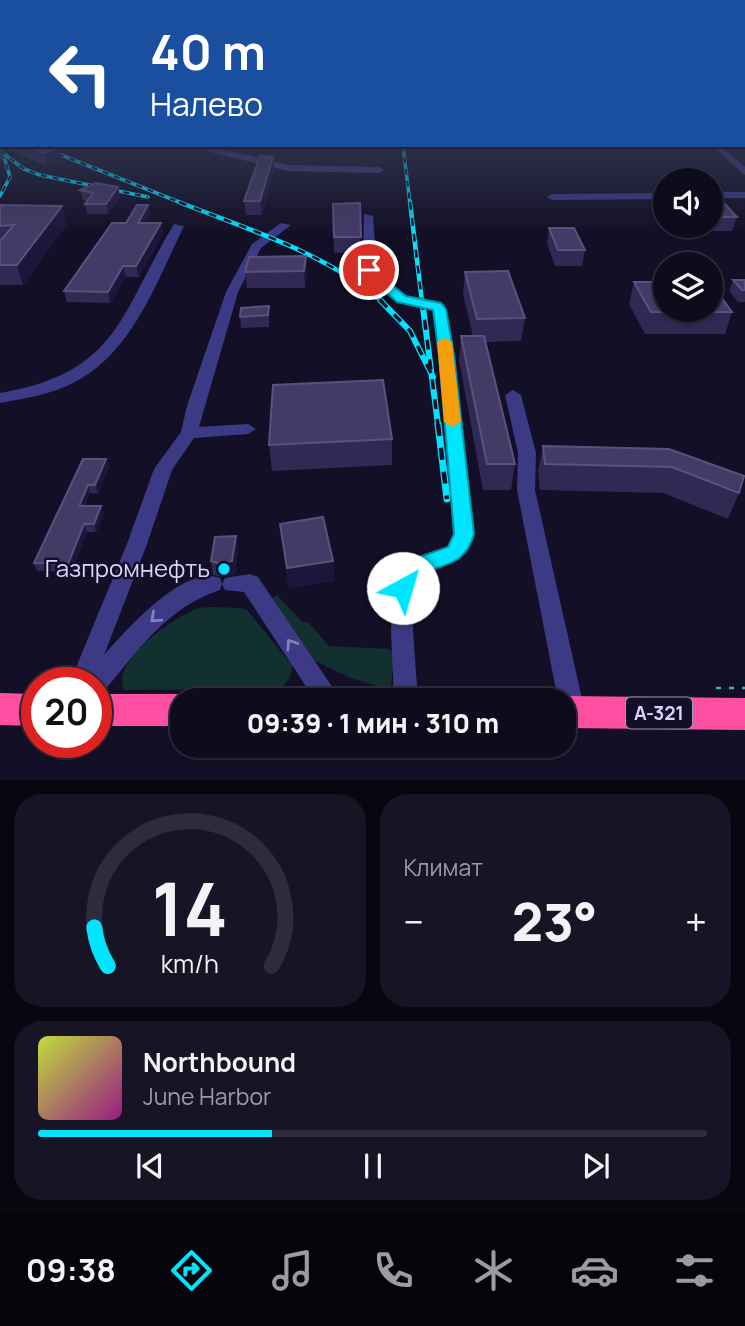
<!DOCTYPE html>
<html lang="ru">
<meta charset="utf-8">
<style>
body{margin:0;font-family:Manrope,sans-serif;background:#171425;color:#f1f3f6;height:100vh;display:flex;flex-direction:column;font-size:26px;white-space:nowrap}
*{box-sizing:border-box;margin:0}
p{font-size:23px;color:#9b9ba3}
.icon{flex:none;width:38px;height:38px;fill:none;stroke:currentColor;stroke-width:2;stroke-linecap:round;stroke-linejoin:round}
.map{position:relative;height:780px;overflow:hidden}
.panel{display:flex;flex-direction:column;gap:14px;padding:14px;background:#08060f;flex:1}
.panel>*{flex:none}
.top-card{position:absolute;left:0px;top:0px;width:746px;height:147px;box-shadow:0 2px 5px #0004,0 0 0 2px #2e2b3b;background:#1a4fa0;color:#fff;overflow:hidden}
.buttons{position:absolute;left:653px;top:168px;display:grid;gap:14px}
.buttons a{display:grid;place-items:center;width:70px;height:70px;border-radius:50%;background:#0e0b1c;box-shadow:0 2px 5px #0004,0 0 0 2px #2e2b3b;font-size:35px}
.speed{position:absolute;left:21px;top:667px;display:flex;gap:14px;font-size:35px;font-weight:700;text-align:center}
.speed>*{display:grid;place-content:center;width:91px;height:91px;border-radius:50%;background:#0e0b1c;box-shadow:0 2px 5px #0004,0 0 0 2px #2e2b3b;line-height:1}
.speed .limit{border:10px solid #d22;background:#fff;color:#111}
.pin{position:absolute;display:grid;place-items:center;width:60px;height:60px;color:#fff;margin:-30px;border:4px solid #fff;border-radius:50%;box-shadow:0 2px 7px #0007}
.me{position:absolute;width:77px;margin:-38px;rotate:39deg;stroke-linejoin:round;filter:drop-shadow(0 0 5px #0008)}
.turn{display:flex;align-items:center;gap:24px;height:147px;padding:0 35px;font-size:32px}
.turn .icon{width:91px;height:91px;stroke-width:2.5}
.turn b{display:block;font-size:49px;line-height:60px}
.big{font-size:52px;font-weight:800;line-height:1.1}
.panel .card{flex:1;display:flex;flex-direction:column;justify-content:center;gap:10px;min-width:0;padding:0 24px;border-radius:28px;background:#171425}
.panel .dial{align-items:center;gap:0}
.dial svg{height:182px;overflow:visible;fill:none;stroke:#2e2b3b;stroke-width:7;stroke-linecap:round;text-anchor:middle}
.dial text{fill:#f1f3f6;stroke:none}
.song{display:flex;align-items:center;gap:21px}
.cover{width:84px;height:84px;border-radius:10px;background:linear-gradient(135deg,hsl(70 70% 55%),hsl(310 70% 35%))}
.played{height:7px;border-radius:4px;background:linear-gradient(90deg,#00e5ff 35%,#2e2b3b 35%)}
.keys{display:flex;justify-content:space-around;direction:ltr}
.heat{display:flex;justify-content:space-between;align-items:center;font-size:38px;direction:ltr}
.panel .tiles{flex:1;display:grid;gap:14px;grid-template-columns:1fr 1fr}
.card:last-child{grid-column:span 2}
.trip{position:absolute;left:170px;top:688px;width:406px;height:70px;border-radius:28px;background:#0e0b1c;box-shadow:0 2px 5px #0004,0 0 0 2px #2e2b3b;font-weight:800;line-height:70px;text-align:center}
.menu{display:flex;height:112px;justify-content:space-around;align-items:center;background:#06040b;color:#9b9ba3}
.menu .icon{width:49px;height:49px}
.menu .active{color:#00e5ff}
.menu b{font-size:32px;color:#f1f3f6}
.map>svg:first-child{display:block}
</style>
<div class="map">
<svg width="745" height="780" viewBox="0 0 745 780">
<rect width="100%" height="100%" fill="#130f26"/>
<path fill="#12302f" d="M277,595L302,622H308L329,646L389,649L394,654L391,687L385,688L351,678L315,661L270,599Z
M241,608L247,610L292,665C293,674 287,684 279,689L124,690C111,660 172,619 196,609C209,605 227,608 241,608Z"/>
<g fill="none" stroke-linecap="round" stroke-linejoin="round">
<path stroke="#2fb8b0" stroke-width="2.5" stroke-dasharray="5 8" stroke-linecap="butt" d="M716,688H745"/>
<path fill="#3d3a85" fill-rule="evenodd" d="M206,145H215L216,148L288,165L379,167L384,170L379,173L288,171L210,152Z
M711,145H720L745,167V175Z
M710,192H745V198H710Z
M665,193V199L552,200L547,197L552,194Z
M364,214L373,216L377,273L406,296L436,301L444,306L454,355L474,534C463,573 442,559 414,577L413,631L418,700H394L391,631L394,573C402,557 432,553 448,547L454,534L440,355L433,311C423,305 411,306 400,303C388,298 369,281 363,270Z
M281,223L291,225L261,248L238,292L199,427L248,424L256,429L248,434L194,438L172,470L147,544L104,655C127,630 182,565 220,578L222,584L225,578L250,574L258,577L341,700H315L244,592L225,590L222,584L220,590C168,607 139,649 105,690L96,693V682H70L127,544L154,469L181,432L187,406L226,292L252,244Z
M174,224L184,226C157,281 132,354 73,383C50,395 25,398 0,403V393C119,373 120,313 174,224Z
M513,390L521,395L536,453L535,490L585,712L582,720L573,724L564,720V700H558L517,490L518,453L505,395Z"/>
<path fill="#ff4fa3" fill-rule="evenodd" d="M0,693L37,694V726L0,725Z
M96,694H182L194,700H182V726H96Z
M564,696L745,698V730L564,728V700H554Z"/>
<g stroke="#00e5ff" stroke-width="3.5">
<path id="rail-far3" d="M36,145L184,204
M403,145L410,204
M0,151L24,169L40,175L148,197
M0,154L5,160L10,177L0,196"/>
</g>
<g stroke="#00e5ff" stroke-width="4.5">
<path id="rail-far2" d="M179,202C249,230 324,252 383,302
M410,202L422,302"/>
</g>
<g stroke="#00e5ff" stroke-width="6">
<path id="rail-far1" d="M380,300L410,331L433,377
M422,300L438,425"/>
</g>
<g stroke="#00e5ff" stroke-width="7">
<path id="rail" d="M438,424L447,499"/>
</g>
<use href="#rail-far3" stroke="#130f26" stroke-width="2" stroke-dasharray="6" stroke-linecap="butt"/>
<use href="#rail-far2" stroke="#130f26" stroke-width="2.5" stroke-dasharray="8" stroke-linecap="butt"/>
<use href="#rail-far1" stroke="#130f26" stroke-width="3.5" stroke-dasharray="10" stroke-linecap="butt"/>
<use href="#rail" stroke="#130f26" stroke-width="4.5" stroke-dasharray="12" stroke-linecap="butt"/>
</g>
<path fill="#312854" d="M3,145H51L62,161L47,166L4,148Z
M119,145H134L133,147H119Z
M273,157L274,170L262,215H246L244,201Z
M118,187L120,197L108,214H87L85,204L87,201L83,200L80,190Z
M710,190L737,217L732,231H671L667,226H710Z
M360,203L361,252L334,253L333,204Z
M0,205L62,206L67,224L23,285H0Z
M148,205L150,214L145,223H161L163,234L139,277H126L110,303L67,302L64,291L126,223Z
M549,228L585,250L582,266H555L547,243Z
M306,256L307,272L305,288H247L245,272Z
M465,272L525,318L521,341L485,342L515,464L511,490H483L459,360L461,336H473L463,294Z
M733,280H745V302H738L729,291Z
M634,282L732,312L725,334H645L629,304Z
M269,306V327L241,328L240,317Z
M392,439V465L272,471L269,445Z
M543,446L744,476L739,493L728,519L663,493L540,490L538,471Z
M106,459L109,467L98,493H90L85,506L104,514L96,532H87L71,572L37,571L34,563Z
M280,524L333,561L334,581L289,588Z
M236,536L238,549L235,574L222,577L213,575L211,561Z"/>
<path fill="#1d163a" d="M59,148L62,161L47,166L44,153Z
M273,157L274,170L262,215L260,201Z
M118,187L120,197L108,214L106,204Z
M148,205L150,214L140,233L138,223Z
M62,206L67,224L23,285L17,265Z
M161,223L163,234L139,277L136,266Z
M306,256L307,272L305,288L304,271Z
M123,266L126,277L110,303L108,292Z
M106,459L109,467L98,493L95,485Z
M88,485L90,493L81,514L79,506Z
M101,506L104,514L96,532L94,524Z
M84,524L87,532L71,572L68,564Z
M236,536L238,549L235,574L222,577L220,564Z
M333,561L334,581L289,588L287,568Z"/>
<path fill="#433a66" stroke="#5a527e" stroke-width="2" d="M25,145H51L59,148L44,153Z
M260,156L273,157L260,201H244Z
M96,183L118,187L106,204H85L93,193L80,190Z
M710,190H712L737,217H710V207H712L710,205Z
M360,203L361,237H334L333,204Z
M0,205L62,206L17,265H0V241L14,225L0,226Z
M137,205H148L138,223H161L136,266H123L108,292L64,291L112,223H126Z
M549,228H574L585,250H558Z
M306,256L304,271L245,272L249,257Z
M508,271L525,318L477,319L465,272Z
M733,280H745V290H742Z
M634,282H665V310H710V282L732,312H651Z
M269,306L268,315L240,317L241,308Z
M461,336H484L515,464H487Z
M383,380L392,439L269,445L273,385Z
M543,446L669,449L744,476L739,493L672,467L545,464Z
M83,459H106L95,485H88L79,506H101L94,524H84L68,564L34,563Z
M323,517L333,561L287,568L280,524Z
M236,536L232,561L220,564L211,561L215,537Z"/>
<defs><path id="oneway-chevron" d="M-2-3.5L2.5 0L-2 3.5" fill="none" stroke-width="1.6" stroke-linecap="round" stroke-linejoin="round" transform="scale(1.75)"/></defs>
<g stroke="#837fbc">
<use href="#oneway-chevron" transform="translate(155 618) rotate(138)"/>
<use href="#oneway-chevron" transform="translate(291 644) rotate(-124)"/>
</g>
<linearGradient id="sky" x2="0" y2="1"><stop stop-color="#0a0815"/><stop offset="0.54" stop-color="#333752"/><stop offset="1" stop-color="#333752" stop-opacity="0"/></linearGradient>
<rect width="745" height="235" fill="url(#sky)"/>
<path fill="#00e5ff" stroke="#0095a6" stroke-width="2" d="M369,267L406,296L441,303L446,309L454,355L474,534C466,564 446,564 420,574L414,577L411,594L403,596L396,594L392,588L396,567L405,562L448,547L454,534L439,355L433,310L397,302L364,273L362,270Z"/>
<path fill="#f59e0b" d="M445,338L452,342L461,422L452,427L444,422L437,342Z"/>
<circle fill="#00e5ff" stroke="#130f26" stroke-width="2.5" cx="224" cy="569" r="7"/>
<g text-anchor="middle" stroke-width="5" stroke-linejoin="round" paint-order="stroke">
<rect fill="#130f26" stroke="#9e99be" stroke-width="2" x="626" y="697.5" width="66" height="31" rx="5"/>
<g font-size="19" font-weight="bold" fill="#d9d4ff">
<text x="659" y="720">А-321</text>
</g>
<g font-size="24" fill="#d9d4ff" stroke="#130f26" text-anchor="end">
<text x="210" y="577">Газпромнефть</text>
</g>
</g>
</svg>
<div class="buttons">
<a><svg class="icon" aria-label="sound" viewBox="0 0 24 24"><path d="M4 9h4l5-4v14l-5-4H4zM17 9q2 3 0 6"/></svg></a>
<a><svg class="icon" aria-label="layers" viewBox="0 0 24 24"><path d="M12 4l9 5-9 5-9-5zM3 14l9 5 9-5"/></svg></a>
</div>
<div class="speed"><div class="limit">20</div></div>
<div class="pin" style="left:369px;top:270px;background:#d93025"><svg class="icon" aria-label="arrive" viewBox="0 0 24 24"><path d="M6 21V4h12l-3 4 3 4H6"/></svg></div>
<svg class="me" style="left:403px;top:588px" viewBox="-20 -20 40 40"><circle r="19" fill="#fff"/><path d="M0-13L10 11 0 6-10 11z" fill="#00e5ff"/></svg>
<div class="trip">09:39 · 1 мин · 310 m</div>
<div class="top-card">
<div class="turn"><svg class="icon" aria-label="left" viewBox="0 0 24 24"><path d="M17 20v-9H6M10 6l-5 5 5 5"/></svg><div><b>40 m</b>Налево</div></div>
</div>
</div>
<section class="panel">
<div class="tiles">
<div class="card dial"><svg viewBox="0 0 100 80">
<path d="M14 69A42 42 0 1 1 86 69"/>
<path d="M14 69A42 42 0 0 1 8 52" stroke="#00e5ff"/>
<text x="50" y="56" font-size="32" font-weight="700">14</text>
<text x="50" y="72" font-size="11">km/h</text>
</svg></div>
<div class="card"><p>Климат</p>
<div class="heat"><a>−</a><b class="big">23°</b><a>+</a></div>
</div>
<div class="card">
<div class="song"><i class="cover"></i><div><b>Northbound</b><p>June Harbor</p></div></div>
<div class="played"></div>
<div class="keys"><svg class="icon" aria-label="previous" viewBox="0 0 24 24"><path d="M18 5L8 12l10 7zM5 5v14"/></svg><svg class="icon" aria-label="pause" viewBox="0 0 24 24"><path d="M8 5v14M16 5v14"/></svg><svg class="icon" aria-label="next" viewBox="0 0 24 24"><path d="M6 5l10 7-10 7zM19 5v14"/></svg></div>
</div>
</div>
</section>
<nav class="menu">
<b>09:38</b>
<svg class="icon active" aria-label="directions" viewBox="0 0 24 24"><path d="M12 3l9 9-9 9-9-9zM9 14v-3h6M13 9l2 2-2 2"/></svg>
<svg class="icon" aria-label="music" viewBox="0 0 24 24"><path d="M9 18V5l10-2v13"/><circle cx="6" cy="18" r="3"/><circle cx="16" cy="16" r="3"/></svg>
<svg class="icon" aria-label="phone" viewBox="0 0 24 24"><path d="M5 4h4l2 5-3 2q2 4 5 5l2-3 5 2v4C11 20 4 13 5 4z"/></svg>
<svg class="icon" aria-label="climate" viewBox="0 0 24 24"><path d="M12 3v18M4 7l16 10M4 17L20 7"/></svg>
<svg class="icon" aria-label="car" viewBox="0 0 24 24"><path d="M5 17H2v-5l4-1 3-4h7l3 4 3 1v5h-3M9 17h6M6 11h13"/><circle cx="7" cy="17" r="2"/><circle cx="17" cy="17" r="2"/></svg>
<svg class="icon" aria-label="filters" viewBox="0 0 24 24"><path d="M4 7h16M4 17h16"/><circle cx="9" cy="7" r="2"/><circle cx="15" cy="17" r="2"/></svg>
</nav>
